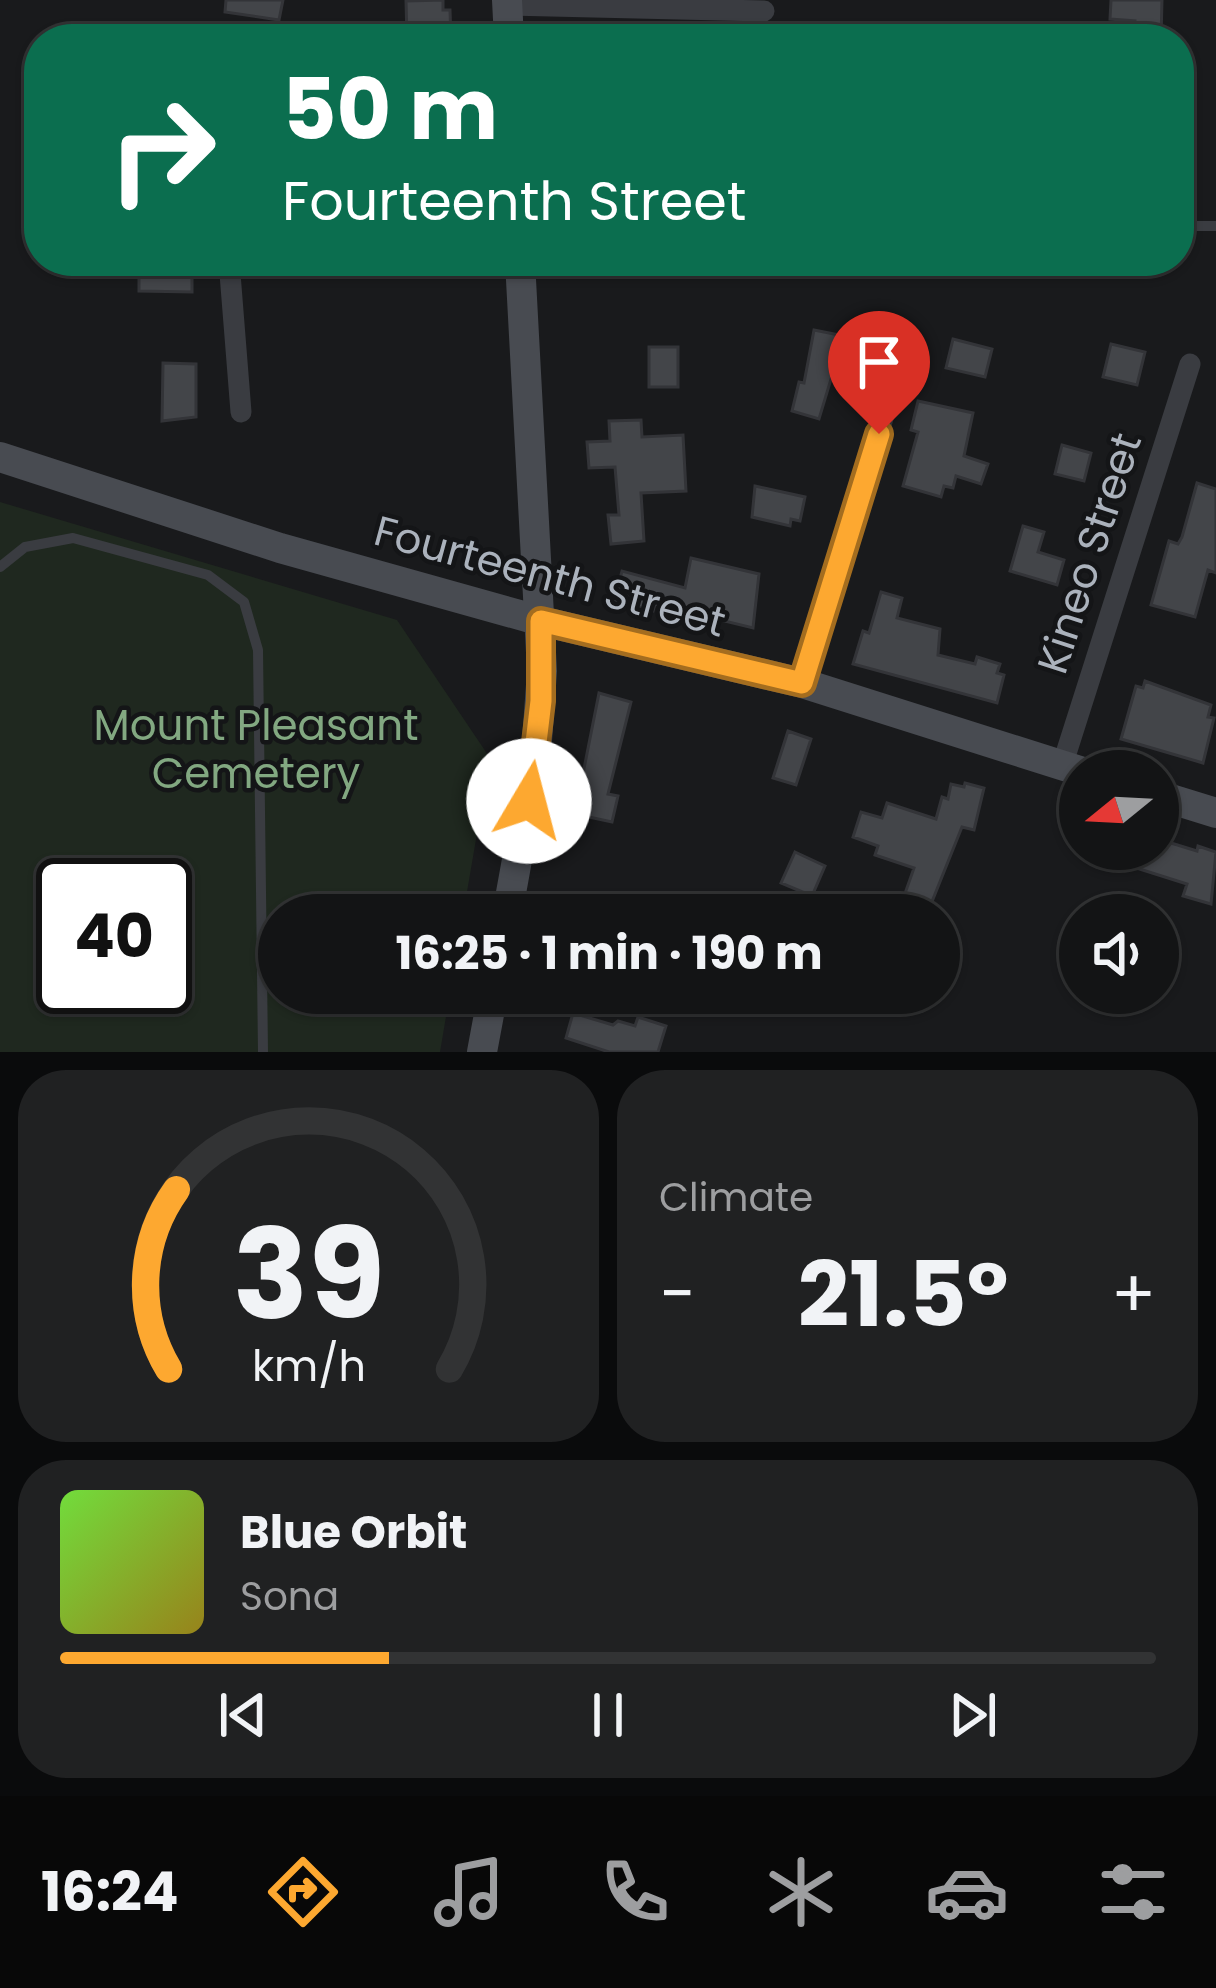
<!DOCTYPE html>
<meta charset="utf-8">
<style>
body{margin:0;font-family:Poppins,sans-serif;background:#202122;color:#f1f3f6;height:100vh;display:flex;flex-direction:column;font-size:45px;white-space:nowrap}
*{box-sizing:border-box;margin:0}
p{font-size:39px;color:#9d9ea0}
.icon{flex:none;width:66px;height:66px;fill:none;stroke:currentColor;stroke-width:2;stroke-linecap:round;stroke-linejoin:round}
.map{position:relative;height:1052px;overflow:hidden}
.details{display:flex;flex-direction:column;gap:18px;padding:18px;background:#0a0b0c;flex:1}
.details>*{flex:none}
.hud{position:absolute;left:24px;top:24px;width:1170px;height:252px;border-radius:48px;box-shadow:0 3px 9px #0004,0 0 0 3px #323334;background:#0b6e4f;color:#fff;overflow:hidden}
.needle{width:78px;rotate:252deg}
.controls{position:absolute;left:1059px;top:750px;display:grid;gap:24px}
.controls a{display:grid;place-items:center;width:120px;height:120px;border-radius:50%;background:#131415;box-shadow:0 3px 9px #0004,0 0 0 3px #323334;font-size:60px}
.speed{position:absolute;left:36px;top:858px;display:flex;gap:24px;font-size:60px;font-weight:700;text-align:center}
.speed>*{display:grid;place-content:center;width:156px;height:156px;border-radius:50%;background:#131415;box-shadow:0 3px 9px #0004,0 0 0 3px #323334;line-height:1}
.speed .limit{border:6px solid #111;border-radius:18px;background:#fff;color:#111}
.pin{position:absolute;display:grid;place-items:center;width:102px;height:102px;color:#fff;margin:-123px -51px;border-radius:50% 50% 50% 0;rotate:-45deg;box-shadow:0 0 12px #0007}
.pin .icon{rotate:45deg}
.me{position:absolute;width:132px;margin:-66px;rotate:8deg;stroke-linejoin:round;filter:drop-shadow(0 0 9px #0008)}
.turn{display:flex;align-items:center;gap:42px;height:252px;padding:0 60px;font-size:54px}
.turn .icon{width:156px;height:156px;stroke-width:2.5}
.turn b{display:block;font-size:84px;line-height:102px}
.big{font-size:90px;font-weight:700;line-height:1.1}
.details .tile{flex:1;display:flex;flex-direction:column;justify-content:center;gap:18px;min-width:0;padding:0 42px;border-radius:48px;background:#202122}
.details .dial{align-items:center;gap:0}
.dial svg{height:312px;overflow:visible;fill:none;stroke:#323334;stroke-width:7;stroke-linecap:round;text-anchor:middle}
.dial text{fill:#f1f3f6;stroke:none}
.song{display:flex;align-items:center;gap:36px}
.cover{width:144px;height:144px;border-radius:18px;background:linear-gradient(135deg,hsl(100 70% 55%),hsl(50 70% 35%))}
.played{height:12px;border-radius:6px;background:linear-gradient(90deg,#fda830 30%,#323334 30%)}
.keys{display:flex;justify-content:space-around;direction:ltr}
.heat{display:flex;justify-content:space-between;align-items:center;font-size:66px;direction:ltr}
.details .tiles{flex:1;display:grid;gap:18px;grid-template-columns:1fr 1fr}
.tile:last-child{grid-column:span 2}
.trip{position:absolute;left:258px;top:894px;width:702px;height:120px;border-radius:60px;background:#131415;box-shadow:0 3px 9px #0004,0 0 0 3px #323334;font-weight:700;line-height:120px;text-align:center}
.dock{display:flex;height:192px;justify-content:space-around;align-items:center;background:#080808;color:#9d9ea0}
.dock .icon{width:84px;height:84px}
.dock .on{color:#fda830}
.dock b{font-size:54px;color:#f1f3f6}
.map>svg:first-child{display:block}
</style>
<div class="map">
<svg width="1216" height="1052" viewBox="0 0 1216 1052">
<rect width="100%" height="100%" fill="#191a1c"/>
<path fill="#1f281f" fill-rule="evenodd" d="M0,502L397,620L490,758L463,915H279V993H450L440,1052H0ZM63,885H165V987H63Z"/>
<path fill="#434549" stroke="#333438" stroke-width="3" d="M226,0H283L279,20L225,12Z
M443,0V10H450L451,39H407L406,1Z
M1111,0H1162L1161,39H1134L1135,21L1110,19Z
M192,261V292L139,291V262Z
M814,330L844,336L819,419L792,411L799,382L804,383Z
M953,339L992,349L985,377L946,368Z
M1111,344L1145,352L1137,385L1103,377Z
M649,347H678V387H649Z
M163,363L196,364V417L162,421Z
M918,401L973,413L964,456L988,464L981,484L956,476L953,488L944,486L941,497L903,486L918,432L911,430Z
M641,420L642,437L683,435L686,491L641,493L644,541L611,544L608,515H619L615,467L589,468L587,442L610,441L609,421Z
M1062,445L1091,453L1084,481L1055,474Z
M1197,483L1216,489V573L1208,570L1195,617L1151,605L1169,541L1178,544L1182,537Z
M755,486L805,497L800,521L791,519L790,526L752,517Z
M1023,526L1044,532L1038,552L1064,560L1057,585L1010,571Z
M691,558L759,574L753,628L655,604L653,611L614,601L622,571L685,588Z
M881,592L902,598L897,618L940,629L938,655L975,664L977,657L1000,664L997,673L1004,675L997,703L853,664L863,631L869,633Z
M1145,681L1211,705L1208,717L1214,718L1203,763L1121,739L1136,686L1143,688Z
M599,693L631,702L608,794L618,796L612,822L575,814Z
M788,731L811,739L796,785L773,778Z
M965,783L984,788L974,830L962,827L929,909L903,899L914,868L875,855L878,846L853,837L861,812L882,818L887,803L936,819L942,797L948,799L951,784L964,787Z
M1158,839L1197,851L1198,846L1216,852L1211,904L1183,896L1187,884L1130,866L1136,849H1158Z
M795,852L825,866L812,896L781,883Z
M573,1013L613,1025L618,1021L635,1026L638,1017L666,1026L658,1052H609L566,1038Z"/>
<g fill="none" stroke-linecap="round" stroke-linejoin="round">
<path stroke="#3a3c41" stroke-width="10" d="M1179,226H1216
M0,567L25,547L73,538L208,575L244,602L258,650L263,1052"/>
<path stroke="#3a3c41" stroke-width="21" d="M507,5L764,11
M229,261L241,412
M802,683L891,392
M1062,766L1190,364"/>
<path stroke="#484b51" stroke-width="30" d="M507,0L509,39
M0,457L280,548L541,621L802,683L1080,771
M1158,795L1216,813
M507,915L536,755L542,671L520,261
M482,1052L493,993"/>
</g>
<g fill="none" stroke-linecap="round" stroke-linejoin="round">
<g stroke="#a46d1f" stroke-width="30">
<path id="route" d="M529,801L541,701V621L802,683L879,434"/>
</g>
<use href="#route" stroke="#fda830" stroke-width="21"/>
</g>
<g text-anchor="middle" stroke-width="9" stroke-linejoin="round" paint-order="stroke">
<g font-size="42" fill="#abb2bc" stroke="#141517">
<text transform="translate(1089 553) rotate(-72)" y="15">Kineo Street</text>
<text transform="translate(550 576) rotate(15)" y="15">Fourteenth Street</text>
</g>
<g font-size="42" fill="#82a881" stroke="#141517">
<text x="256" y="740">Mount Pleasant<tspan x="256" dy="48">Cemetery</tspan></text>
</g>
</g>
</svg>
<div class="controls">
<a><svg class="needle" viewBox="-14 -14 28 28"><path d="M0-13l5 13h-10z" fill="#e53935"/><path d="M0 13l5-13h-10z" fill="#9d9ea0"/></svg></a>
<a><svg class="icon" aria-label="sound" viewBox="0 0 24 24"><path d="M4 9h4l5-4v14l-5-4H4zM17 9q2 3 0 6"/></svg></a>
</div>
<div class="speed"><div class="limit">40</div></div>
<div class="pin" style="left:879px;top:434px;background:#d93025"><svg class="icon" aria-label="arrive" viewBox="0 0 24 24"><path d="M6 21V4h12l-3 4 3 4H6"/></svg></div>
<svg class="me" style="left:529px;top:801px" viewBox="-20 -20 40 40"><circle r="19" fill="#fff"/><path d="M0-13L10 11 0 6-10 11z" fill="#fda830"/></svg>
<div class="trip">16:25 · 1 min · 190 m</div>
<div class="hud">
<div class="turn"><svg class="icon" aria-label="right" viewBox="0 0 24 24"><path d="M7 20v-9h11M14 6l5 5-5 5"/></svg><div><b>50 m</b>Fourteenth Street</div></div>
</div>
</div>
<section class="details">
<div class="tiles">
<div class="tile dial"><svg viewBox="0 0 100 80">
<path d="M14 69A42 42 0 1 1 86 69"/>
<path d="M14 69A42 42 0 0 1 16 23" stroke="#fda830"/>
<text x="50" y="56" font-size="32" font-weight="700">39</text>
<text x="50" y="72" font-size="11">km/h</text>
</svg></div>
<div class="tile"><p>Climate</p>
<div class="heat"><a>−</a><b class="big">21.5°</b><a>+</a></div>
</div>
<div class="tile">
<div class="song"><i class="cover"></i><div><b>Blue Orbit</b><p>Sona</p></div></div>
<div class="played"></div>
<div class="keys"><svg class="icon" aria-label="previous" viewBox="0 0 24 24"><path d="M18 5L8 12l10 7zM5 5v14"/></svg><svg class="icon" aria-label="pause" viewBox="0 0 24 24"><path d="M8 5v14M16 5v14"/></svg><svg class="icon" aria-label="next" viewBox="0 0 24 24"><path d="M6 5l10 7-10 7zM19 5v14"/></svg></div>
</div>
</div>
</section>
<nav class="dock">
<b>16:24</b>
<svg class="icon on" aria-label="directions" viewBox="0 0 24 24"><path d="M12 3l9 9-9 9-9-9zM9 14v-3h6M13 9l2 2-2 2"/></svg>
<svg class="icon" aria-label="music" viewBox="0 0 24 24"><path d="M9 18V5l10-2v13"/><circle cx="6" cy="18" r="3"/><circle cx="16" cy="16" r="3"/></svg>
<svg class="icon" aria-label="phone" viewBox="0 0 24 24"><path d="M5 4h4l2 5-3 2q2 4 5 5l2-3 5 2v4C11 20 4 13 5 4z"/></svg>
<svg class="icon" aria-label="climate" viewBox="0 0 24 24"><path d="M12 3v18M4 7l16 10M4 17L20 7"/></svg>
<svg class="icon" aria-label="car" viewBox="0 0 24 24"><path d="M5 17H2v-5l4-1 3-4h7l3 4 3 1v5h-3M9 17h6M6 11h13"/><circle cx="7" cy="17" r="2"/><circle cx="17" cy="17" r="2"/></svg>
<svg class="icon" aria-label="filters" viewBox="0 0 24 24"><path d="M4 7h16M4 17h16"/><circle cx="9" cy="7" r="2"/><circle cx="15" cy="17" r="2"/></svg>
</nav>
